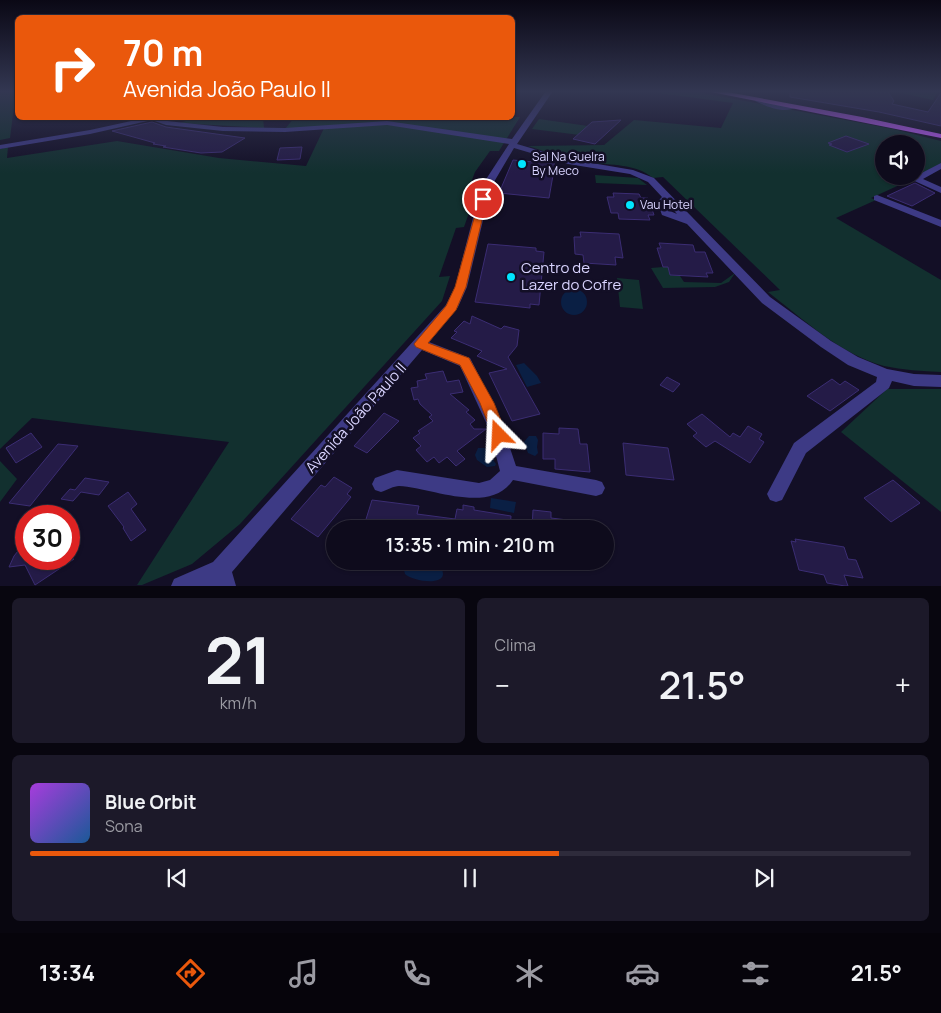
<!DOCTYPE html>
<html lang="pt">
<meta charset="utf-8">
<style>
body{margin:0;font-family:Manrope,sans-serif;background:#1c1929;color:#f1f3f6;height:100vh;display:flex;flex-direction:column;font-size:19px;white-space:nowrap}
*{box-sizing:border-box;margin:0}
p{font-size:16px;color:#9b9ba3}
.icon{flex:none;width:28px;height:28px;fill:none;stroke:currentColor;stroke-width:2;stroke-linecap:round;stroke-linejoin:round}
.map{position:relative;height:586px;overflow:hidden}
.panel{display:flex;flex-direction:column;gap:12px;padding:12px;background:#08060f;flex:1}
.panel>*{flex:none}
.guide{position:absolute;left:15px;top:15px;width:500px;height:105px;border-radius:8px;box-shadow:0 1px 4px #0004,0 0 0 1px #2e2b3b;background:#ea580c;color:#fff;overflow:hidden}
.controls{position:absolute;left:875px;top:135px;display:grid;gap:10px}
.controls a{display:grid;place-items:center;width:50px;height:50px;border-radius:50%;background:#0e0b1c;box-shadow:0 1px 4px #0004,0 0 0 1px #2e2b3b;font-size:25px}
.speed{position:absolute;left:15px;top:505px;display:flex;gap:10px;font-size:25px;font-weight:700;text-align:center}
.speed>*{display:grid;place-content:center;width:65px;height:65px;border-radius:50%;background:#0e0b1c;box-shadow:0 1px 4px #0004,0 0 0 1px #2e2b3b;line-height:1}
.speed .limit{border:8px solid #d22;background:#fff;color:#111}
.pin{position:absolute;display:grid;place-items:center;width:42px;height:42px;color:#fff;margin:-21px;border:2px solid #fff;border-radius:50%;box-shadow:0 1px 5px #0007}
.me{position:absolute;width:55px;margin:-28px;rotate:339deg;stroke-linejoin:round;filter:drop-shadow(0 0 4px #0008)}
.turn{display:flex;align-items:center;gap:18px;height:105px;padding:0 25px;font-size:22px}
.turn .icon{width:65px;height:65px;stroke-width:2.5}
.turn b{display:block;font-size:35px;line-height:42px}
.big{font-size:38px;font-weight:600;line-height:1.1}
.panel .tile{flex:1;display:flex;flex-direction:column;justify-content:center;gap:8px;min-width:0;padding:0 18px;border-radius:8px;background:#1c1929}
.panel .dial{align-items:center;gap:0}
.dial b{font-size:65px;line-height:1}
.song{display:flex;align-items:center;gap:15px}
.cover{width:60px;height:60px;border-radius:8px;background:linear-gradient(135deg,hsl(280 70% 55%),hsl(210 70% 35%))}
.played{height:5px;border-radius:2px;background:linear-gradient(90deg,#ea580c 60%,#2e2b3b 60%)}
.keys{display:flex;justify-content:space-around;direction:ltr}
.heat{display:flex;justify-content:space-between;align-items:center;font-size:28px;direction:ltr}
.panel .tiles{flex:1;display:grid;gap:12px;grid-template-columns:1fr 1fr}
.tile:last-child{grid-column:span 2}
.trip{position:absolute;left:326px;top:520px;width:288px;height:50px;border-radius:25px;background:#0e0b1c;box-shadow:0 1px 4px #0004,0 0 0 1px #2e2b3b;font-weight:600;line-height:50px;text-align:center}
.menu{display:flex;height:80px;justify-content:space-around;align-items:center;background:#06040b;color:#9b9ba3}
.menu .icon{width:35px;height:35px}
.menu .selected{color:#ea580c}
.menu b{font-size:22px;color:#f1f3f6}
.map>svg:first-child{display:block}
</style>
<div class="map">
<svg width="941" height="586" viewBox="0 0 941 586">
<rect width="100%" height="100%" fill="#130f26"/>
<path fill="#12302f" fill-rule="evenodd" d="M0,91H16L10,138L0,140Z
M644,91H692L893,129L941,141V166L871,198L876,200L836,218L941,280V372C922,371 903,370 884,366C840,354 803,319 768,292L780,290L663,177L653,178C635,163 612,166 589,162C568,159 549,153 528,146L604,145L634,120L721,128L733,103ZM884,144H916V176H884Z
M892,91H938L933,100Z
M520,117L499,151H490L475,172L467,193H476L464,227L456,228L439,277L450,276L442,301L240,524L192,564L142,585H137L229,442L32,418L0,449V149L8,147L7,158L117,141L219,158L306,166L325,126L285,129L294,118Z
M194,118H263L264,128L180,123Z
M539,119L588,126L580,135L532,129Z
M595,175L638,178L647,185L596,183Z
M663,267H668L670,275L680,276L684,282L721,283L735,273L729,282L715,287L663,288L651,268Z
M617,278L639,280L643,309L620,307Z
M887,389H941V512L841,432Z
M0,461L17,479L0,502Z"/>
<path fill="#0a1f44" d="M561 302a13 13 0 1 1 26 0a13 13 0 1 1-26 0Z
M524,363L537,376L541,383L527,387L516,365Z
M529,436H536L538,440L537,447L538,453L535,456L528,453L524,442Z
M478,448H485L496,464L495,466L487,467L477,460L475,455Z
M491,498L516,502L514,513L490,508Z
M411,561H421L426,564L434,561L440,563C440,566 443,570 443,574C443,586 412,581 405,574L404,570Z"/>
<path fill="#241b47" stroke="#3b2d73" d="M790,91L888,92L894,101L892,104L928,112L941,93V126L879,112L790,97Z
M621,120L595,144L573,139L592,122Z
M152,122L166,127L245,138L222,152L201,153L163,147L166,146L153,144L155,143L112,131Z
M846,136L869,144L847,152L829,145L832,144L828,143Z
M302,147L300,159L277,160L280,148Z
M513,160L555,164L549,198L499,193Z
M915,183L935,193L912,206L887,196Z
M613,193L639,194L641,198H648L654,215H648L650,220L619,219L618,213H611L607,197H614Z
M580,232L619,234L623,258L615,257L616,265L584,263L583,255L575,254L574,237H581Z
M659,243L693,245L695,252H705L713,273H706L708,277L670,275L668,267H663L657,248H661Z
M488,244L536,248V251L544,252L539,305L530,304V308L475,302Z
M472,316L501,329L504,326L519,330L517,346L508,357L540,414L512,421L489,373L507,369L477,356L482,351L451,338L457,332L454,331L464,321L470,324Z
M443,371L447,382L459,380L463,392L450,394L469,410L466,412L475,420L470,424L474,429H486L457,451L465,459L456,466L447,457L439,463L434,457L427,462L416,450L421,446L413,438L420,433L418,431L433,421L429,417L432,415L420,404L418,399L414,400L411,388L418,387L417,381L427,379L425,374Z
M667,377L680,384L673,392L660,385Z
M832,379L840,385L845,381L859,390L830,411L807,396Z
M384,413L399,421L367,453L354,446Z
M702,414L730,437L733,433L740,437L748,426L762,434L759,439L764,442L750,463L715,441L706,447L693,436L697,433L687,424Z
M559,428L578,429L580,444H587L590,472L555,469V459H543V433L559,434Z
M31,433L42,447L16,463L6,448Z
M623,443L668,448L674,480L626,475Z
M58,444L78,446L30,506L9,503Z
M334,477L352,488L347,494L351,497L318,537L291,519L321,485L325,487Z
M85,478L109,482L99,495L81,492L73,501L61,499L70,489L75,490Z
M893,480L920,503L891,522L864,498Z
M128,492L137,504L131,509L146,530L131,541L123,528L124,527L108,506Z
M372,500L419,506L417,514L455,519L457,509L463,510V505L474,507V510L511,516L510,529H363Z
M533,510L551,512V518L584,522L583,529H532Z
M795,539L844,547L848,559L856,560L863,578L844,575L848,586H845L827,583L824,575L799,570L791,541L796,542Z
M26,541V559H74L35,585L25,565L9,567L14,556Z"/>
<g fill="none" stroke-linecap="round" stroke-linejoin="round">
<path fill="#3d3a85" fill-rule="evenodd" d="M546,91H553L517,144L568,159L633,170L654,178L770,297L831,341L858,357L887,369L914,374L941,375V387L914,386L892,381L889,388L806,453L782,500L776,502L770,500L767,494L794,443L876,382L877,377L848,365L821,347L762,303L687,224L662,215L657,202L662,197L648,182L630,174L568,164L514,148L491,187L467,287L458,307L429,342L470,358L499,415L516,466L596,480L602,482L605,488L602,494L596,496L513,480C490,515 433,488 399,486C394,486 387,490 381,492L375,490L372,484L375,478L397,470L479,483L490,480L500,471L489,429L460,366L422,350L232,572L236,586H171L174,579L213,562L446,305L455,287L481,187L509,144L387,125L285,132L223,131L166,125L152,120L90,134L0,149V145L90,130L145,118H159L167,121L223,127L285,128L387,121L512,139ZM667,203L677,214L670,211Z
M724,91H731V92L728,94Z
M759,99L777,105H793L797,107C785,114 768,107 757,102L755,101Z
M941,163V169L923,179L941,187V193L910,179Z
M877,195L941,220V227L874,200V196Z"/>
<path fill="#c25bff" fill-rule="evenodd" d="M706,91H722L862,117L941,134V138Z"/>
</g>
<linearGradient id="sky" x2="0" y2="1"><stop stop-color="#0a0815"/><stop offset="0.53" stop-color="#333752"/><stop offset="1" stop-color="#333752" stop-opacity="0"/></linearGradient>
<rect width="941" height="173" fill="url(#sky)"/>
<path fill="#ea580c" stroke="#983908" d="M480,197H483L487,199L466,287L456,310L428,343L469,358L494,403L507,435L504,439L499,441L494,439L480,403L460,365L416,347L414,344L446,306L455,287Z"/>
<g fill="#00e5ff" stroke="#130f26" stroke-width="2">
<circle cx="522" cy="164" r="5"/>
<circle cx="630" cy="205" r="5"/>
<circle cx="511" cy="277" r="5"/>
</g>
<g text-anchor="middle" stroke-width="5" stroke-linejoin="round" paint-order="stroke">
<g font-size="12" fill="#d9d4ff" stroke="#130f26" text-anchor="start">
<text x="532" y="161">Sal Na Guelra<tspan x="532" dy="14">By Meco</tspan></text>
<text x="640" y="209">Vau Hotel</text>
</g>
<g font-size="15" fill="#d9d4ff" stroke="#130f26" text-anchor="start">
<text x="521" y="273">Centro de<tspan x="521" dy="17">Lazer do Cofre</tspan></text>
</g>
<g font-size="15" fill="#d9d4ff" stroke="#130f26">
<text transform="translate(356 418) rotate(-48)" y="5">Avenida João Paulo II</text>
</g>
</g>
</svg>
<div class="controls">
<a><svg class="icon" aria-label="sound" viewBox="0 0 24 24"><path d="M4 9h4l5-4v14l-5-4H4zM17 9q2 3 0 6"/></svg></a>
</div>
<div class="speed"><div class="limit">30</div></div>
<div class="pin" style="left:483px;top:199px;background:#d93025"><svg class="icon" aria-label="arrive" viewBox="0 0 24 24"><path d="M6 21V4h12l-3 4 3 4H6"/></svg></div>
<svg class="me" style="left:499px;top:435px" viewBox="-20 -20 40 40"><path d="M0-17L14 15 0 8-14 15z" fill="#ea580c" stroke="#fff" stroke-width="4"/></svg>
<div class="trip">13:35 · 1 min · 210 m</div>
<div class="guide">
<div class="turn"><svg class="icon" aria-label="right" viewBox="0 0 24 24"><path d="M7 20v-9h11M14 6l5 5-5 5"/></svg><div><b>70 m</b>Avenida João Paulo II</div></div>
</div>
</div>
<section class="panel">
<div class="tiles">
<div class="tile dial"><b>21</b><p>km/h</p></div>
<div class="tile"><p>Clima</p>
<div class="heat"><a>−</a><b class="big">21.5°</b><a>+</a></div>
</div>
<div class="tile">
<div class="song"><i class="cover"></i><div><b>Blue Orbit</b><p>Sona</p></div></div>
<div class="played"></div>
<div class="keys"><svg class="icon" aria-label="previous" viewBox="0 0 24 24"><path d="M18 5L8 12l10 7zM5 5v14"/></svg><svg class="icon" aria-label="pause" viewBox="0 0 24 24"><path d="M8 5v14M16 5v14"/></svg><svg class="icon" aria-label="next" viewBox="0 0 24 24"><path d="M6 5l10 7-10 7zM19 5v14"/></svg></div>
</div>
</div>
</section>
<nav class="menu">
<b>13:34</b>
<svg class="icon selected" aria-label="directions" viewBox="0 0 24 24"><path d="M12 3l9 9-9 9-9-9zM9 14v-3h6M13 9l2 2-2 2"/></svg>
<svg class="icon" aria-label="music" viewBox="0 0 24 24"><path d="M9 18V5l10-2v13"/><circle cx="6" cy="18" r="3"/><circle cx="16" cy="16" r="3"/></svg>
<svg class="icon" aria-label="phone" viewBox="0 0 24 24"><path d="M5 4h4l2 5-3 2q2 4 5 5l2-3 5 2v4C11 20 4 13 5 4z"/></svg>
<svg class="icon" aria-label="climate" viewBox="0 0 24 24"><path d="M12 3v18M4 7l16 10M4 17L20 7"/></svg>
<svg class="icon" aria-label="car" viewBox="0 0 24 24"><path d="M5 17H2v-5l4-1 3-4h7l3 4 3 1v5h-3M9 17h6M6 11h13"/><circle cx="7" cy="17" r="2"/><circle cx="17" cy="17" r="2"/></svg>
<svg class="icon" aria-label="filters" viewBox="0 0 24 24"><path d="M4 7h16M4 17h16"/><circle cx="9" cy="7" r="2"/><circle cx="15" cy="17" r="2"/></svg>
<b>21.5°</b>
</nav>
